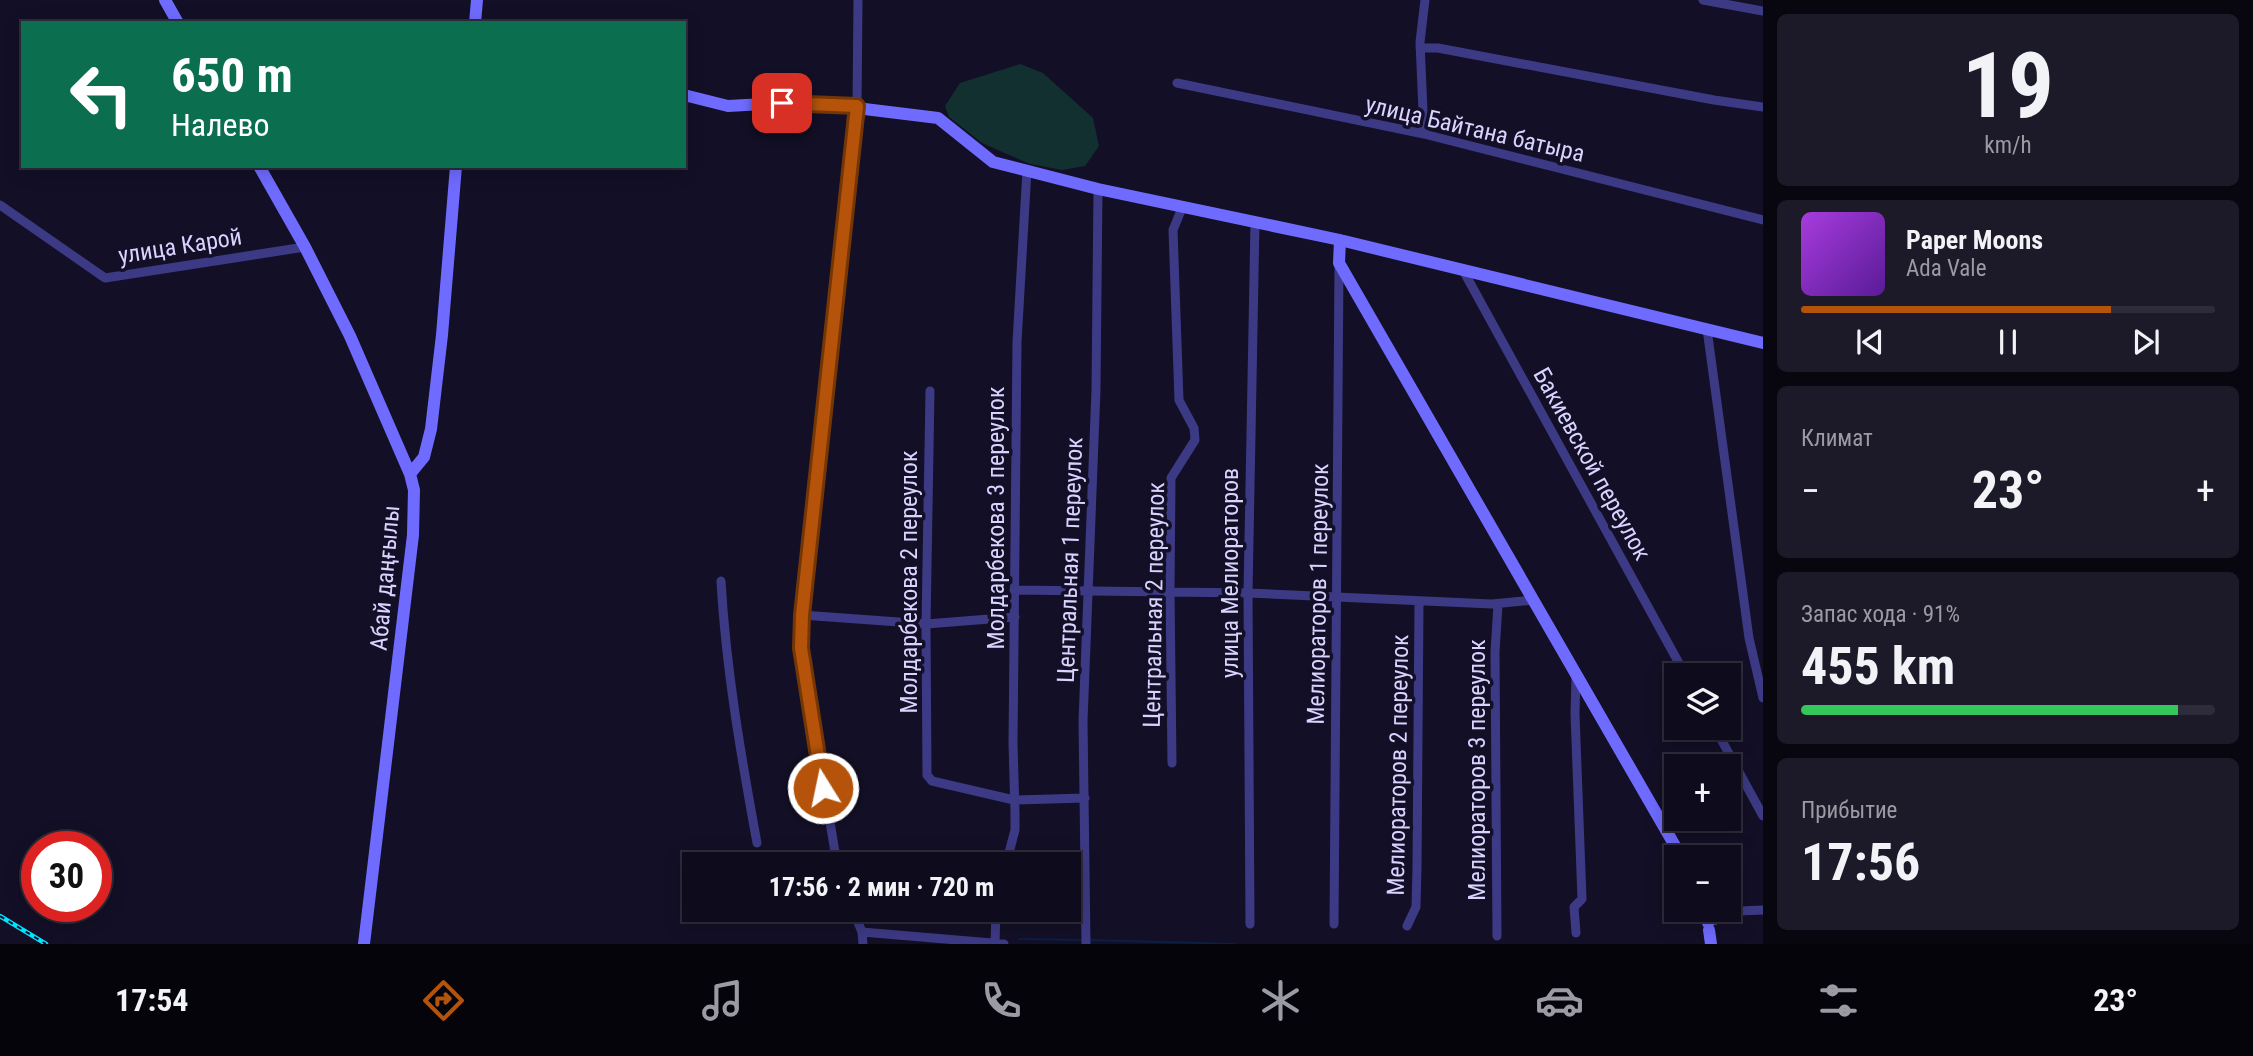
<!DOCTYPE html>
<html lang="ru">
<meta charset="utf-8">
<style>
body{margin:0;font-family:"Roboto Condensed",sans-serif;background:#1c1929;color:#f1f3f6;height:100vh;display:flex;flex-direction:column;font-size:26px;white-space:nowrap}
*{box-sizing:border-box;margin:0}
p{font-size:23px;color:#9b9ba3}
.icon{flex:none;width:38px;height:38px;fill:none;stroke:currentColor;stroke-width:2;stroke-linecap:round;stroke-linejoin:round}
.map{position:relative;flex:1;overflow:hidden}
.drawer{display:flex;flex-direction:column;gap:14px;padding:14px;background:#08060f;width:490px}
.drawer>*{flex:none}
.guide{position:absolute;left:21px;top:21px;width:665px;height:147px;border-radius:0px;box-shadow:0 4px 18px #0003,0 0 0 2px #2e2b3b;background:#0b6e4f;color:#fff;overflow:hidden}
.tools{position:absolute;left:1664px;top:663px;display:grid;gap:14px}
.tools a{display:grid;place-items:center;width:77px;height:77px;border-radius:0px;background:#0e0b1c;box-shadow:0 4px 18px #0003,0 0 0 2px #2e2b3b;font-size:35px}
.speed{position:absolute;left:21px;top:831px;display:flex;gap:14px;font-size:35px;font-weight:700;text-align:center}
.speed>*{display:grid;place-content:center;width:91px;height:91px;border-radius:50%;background:#0e0b1c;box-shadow:0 4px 18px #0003,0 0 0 2px #2e2b3b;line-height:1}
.speed .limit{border:10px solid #d22;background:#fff;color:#111}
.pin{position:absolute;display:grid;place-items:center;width:60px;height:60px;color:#fff;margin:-30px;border-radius:14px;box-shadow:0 4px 10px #0006}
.me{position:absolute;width:77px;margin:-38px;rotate:350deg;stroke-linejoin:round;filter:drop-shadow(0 0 5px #0008)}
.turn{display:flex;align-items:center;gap:24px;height:147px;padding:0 35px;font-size:32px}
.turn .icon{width:91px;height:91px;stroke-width:2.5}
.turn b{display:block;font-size:49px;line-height:60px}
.big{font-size:52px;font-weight:700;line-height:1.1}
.drawer .tile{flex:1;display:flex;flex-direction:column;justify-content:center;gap:10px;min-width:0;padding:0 24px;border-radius:10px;background:#1c1929}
.drawer .dial{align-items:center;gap:0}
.dial b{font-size:91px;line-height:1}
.song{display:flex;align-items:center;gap:21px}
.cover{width:84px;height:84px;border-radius:10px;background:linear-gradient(135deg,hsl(280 70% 55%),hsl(270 70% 35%))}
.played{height:7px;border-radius:4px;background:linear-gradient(90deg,#b45309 75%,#2e2b3b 75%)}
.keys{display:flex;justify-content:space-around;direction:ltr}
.heat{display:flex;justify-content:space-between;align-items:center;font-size:38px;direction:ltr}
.charge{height:10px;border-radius:5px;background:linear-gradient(90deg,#34c759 91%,#2e2b3b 0)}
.trip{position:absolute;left:682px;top:852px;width:399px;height:70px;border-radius:0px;background:#0e0b1c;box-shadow:0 4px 18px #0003,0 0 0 2px #2e2b3b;font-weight:700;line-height:70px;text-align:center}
.dock{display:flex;height:112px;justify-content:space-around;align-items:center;background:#06040b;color:#9b9ba3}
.dock .icon{width:49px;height:49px}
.dock .current{color:#b45309}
.dock b{font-size:32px;color:#f1f3f6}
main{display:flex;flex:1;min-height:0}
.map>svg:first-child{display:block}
</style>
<main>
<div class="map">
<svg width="1763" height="944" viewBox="0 0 1763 944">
<rect width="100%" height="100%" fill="#130f26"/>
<path fill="#12302f" d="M1020,64L1043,73L1093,118L1099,146L1085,166L1062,170L1030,164L982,143L949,117L945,106L960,83Z"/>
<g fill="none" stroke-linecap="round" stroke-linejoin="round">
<path stroke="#0a1f44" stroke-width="2" d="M1019,939L1083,940
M1088,940L1234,944"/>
<path stroke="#3d3a85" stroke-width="9" d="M1703,0L1763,11
M1420,48H1438L1714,100L1763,107
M1177,83L1424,134L1763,220
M1424,134L1420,42L1425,0
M0,205L105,278L305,247
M1464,272L1686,676
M1707,329L1749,638L1763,698
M930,391L926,624L927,775L932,781L1014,800L1085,798
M721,581C726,669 741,756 757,843
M1014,590L1248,593L1492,604L1534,600
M802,615L926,624L1015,617
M1576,676L1575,714L1582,899L1574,907L1576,933
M1715,728L1763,816
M1172,763L1170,591L1171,478L1195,440L1194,428L1179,400L1173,230L1182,208
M837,864L801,648L802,615L857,106L858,0
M1006,864L1015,830V813L1013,743L1017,342L1027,170
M853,910L862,932L863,944
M1250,924L1248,593L1255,222
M1334,924L1339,265
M1407,926L1416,907L1417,867L1419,602
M1708,929V923L1739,911L1763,910
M862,932L1004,944
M1497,936L1495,652L1498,604
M995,943L996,910
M1086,944L1083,721L1096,390L1098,189"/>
<path stroke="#6f6bff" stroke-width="12" d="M165,0L178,23
M475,23L477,0
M684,95L728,106L782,103L832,105L938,118L993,162L1098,189L1340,240L1763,343
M259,166L305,247L350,336L410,474L414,490L413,535L364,944
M1340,240L1339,263L1682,858
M410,474L424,457L431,429L442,335L456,166
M1705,910L1708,923
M1709,930L1711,944"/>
<g stroke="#00e5ff" stroke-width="4.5">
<path id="rail" d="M0,916L46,944"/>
</g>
<use href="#rail" stroke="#130f26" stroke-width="2" stroke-dasharray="5" stroke-linecap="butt"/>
</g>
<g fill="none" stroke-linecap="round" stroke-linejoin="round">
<g stroke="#753606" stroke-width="18">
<path id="route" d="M782,103L857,106L802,615L801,648L823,788"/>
</g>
<use href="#route" stroke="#b45309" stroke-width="12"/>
</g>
<g text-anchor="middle" stroke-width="7" stroke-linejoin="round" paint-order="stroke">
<g font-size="24" fill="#d9d4ff" stroke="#130f26">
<text transform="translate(1475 129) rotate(13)" y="8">улица Байтана батыра</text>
<text transform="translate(180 246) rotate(-9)" y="8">улица Карой</text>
<text transform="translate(1592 464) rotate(61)" y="8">Бакиевской переулок</text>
<text transform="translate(996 518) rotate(-90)" y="8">Молдарбекова 3 переулок</text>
<text transform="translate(1070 560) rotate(-88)" y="8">Центральная 1 переулок</text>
<text transform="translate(1230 573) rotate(-90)" y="8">улица Мелиораторов</text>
<text transform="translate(385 578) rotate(-85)" y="8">Абай даңғылы</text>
<text transform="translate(909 582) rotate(-90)" y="8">Молдарбекова 2 переулок</text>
<text transform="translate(1318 594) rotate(-89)" y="8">Мелиораторов 1 переулок</text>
<text transform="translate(1154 605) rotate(-89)" y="8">Центральная 2 переулок</text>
<text transform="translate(1398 765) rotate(-89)" y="8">Мелиораторов 2 переулок</text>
<text transform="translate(1477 770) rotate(-90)" y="8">Мелиораторов 3 переулок</text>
</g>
</g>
</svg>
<div class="tools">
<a><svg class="icon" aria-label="layers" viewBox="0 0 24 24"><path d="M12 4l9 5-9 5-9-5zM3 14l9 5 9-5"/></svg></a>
<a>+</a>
<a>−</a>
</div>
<div class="speed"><div class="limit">30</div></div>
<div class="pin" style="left:782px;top:103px;background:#d93025"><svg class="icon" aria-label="arrive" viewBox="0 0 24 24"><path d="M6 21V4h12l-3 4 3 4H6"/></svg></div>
<svg class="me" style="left:823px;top:788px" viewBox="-20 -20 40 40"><circle r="17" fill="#b45309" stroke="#fff" stroke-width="3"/><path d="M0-11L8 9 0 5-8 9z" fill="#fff"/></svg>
<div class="trip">17:56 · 2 мин · 720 m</div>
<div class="guide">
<div class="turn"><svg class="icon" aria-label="left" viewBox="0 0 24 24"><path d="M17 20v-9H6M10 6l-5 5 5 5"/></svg><div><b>650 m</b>Налево</div></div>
</div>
</div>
<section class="drawer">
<div class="tile dial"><b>19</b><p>km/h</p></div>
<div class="tile">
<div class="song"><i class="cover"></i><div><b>Paper Moons</b><p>Ada Vale</p></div></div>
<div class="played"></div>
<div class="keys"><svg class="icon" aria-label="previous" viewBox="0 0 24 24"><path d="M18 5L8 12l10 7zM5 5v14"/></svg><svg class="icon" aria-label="pause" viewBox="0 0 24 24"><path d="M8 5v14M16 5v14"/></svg><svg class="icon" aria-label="next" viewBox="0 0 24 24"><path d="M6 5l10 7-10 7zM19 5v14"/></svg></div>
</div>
<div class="tile"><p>Климат</p>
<div class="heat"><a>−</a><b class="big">23°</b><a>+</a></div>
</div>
<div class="tile"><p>Запас хода · 91%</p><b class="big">455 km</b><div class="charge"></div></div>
<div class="tile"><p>Прибытие</p><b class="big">17:56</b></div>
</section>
</main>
<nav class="dock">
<b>17:54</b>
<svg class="icon current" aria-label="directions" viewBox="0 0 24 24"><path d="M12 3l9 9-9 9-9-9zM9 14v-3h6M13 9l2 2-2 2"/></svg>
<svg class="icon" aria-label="music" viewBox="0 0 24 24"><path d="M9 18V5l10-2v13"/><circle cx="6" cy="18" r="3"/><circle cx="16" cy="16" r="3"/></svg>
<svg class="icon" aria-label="phone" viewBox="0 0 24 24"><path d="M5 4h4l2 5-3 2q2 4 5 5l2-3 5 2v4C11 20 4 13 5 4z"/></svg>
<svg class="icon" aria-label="climate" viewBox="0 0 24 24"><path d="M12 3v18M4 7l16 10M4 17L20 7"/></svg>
<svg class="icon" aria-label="car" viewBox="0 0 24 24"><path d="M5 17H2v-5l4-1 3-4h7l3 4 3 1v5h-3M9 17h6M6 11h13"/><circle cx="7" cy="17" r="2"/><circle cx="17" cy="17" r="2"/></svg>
<svg class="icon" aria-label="filters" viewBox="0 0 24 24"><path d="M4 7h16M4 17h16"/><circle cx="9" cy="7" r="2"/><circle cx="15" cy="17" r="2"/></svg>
<b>23°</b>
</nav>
